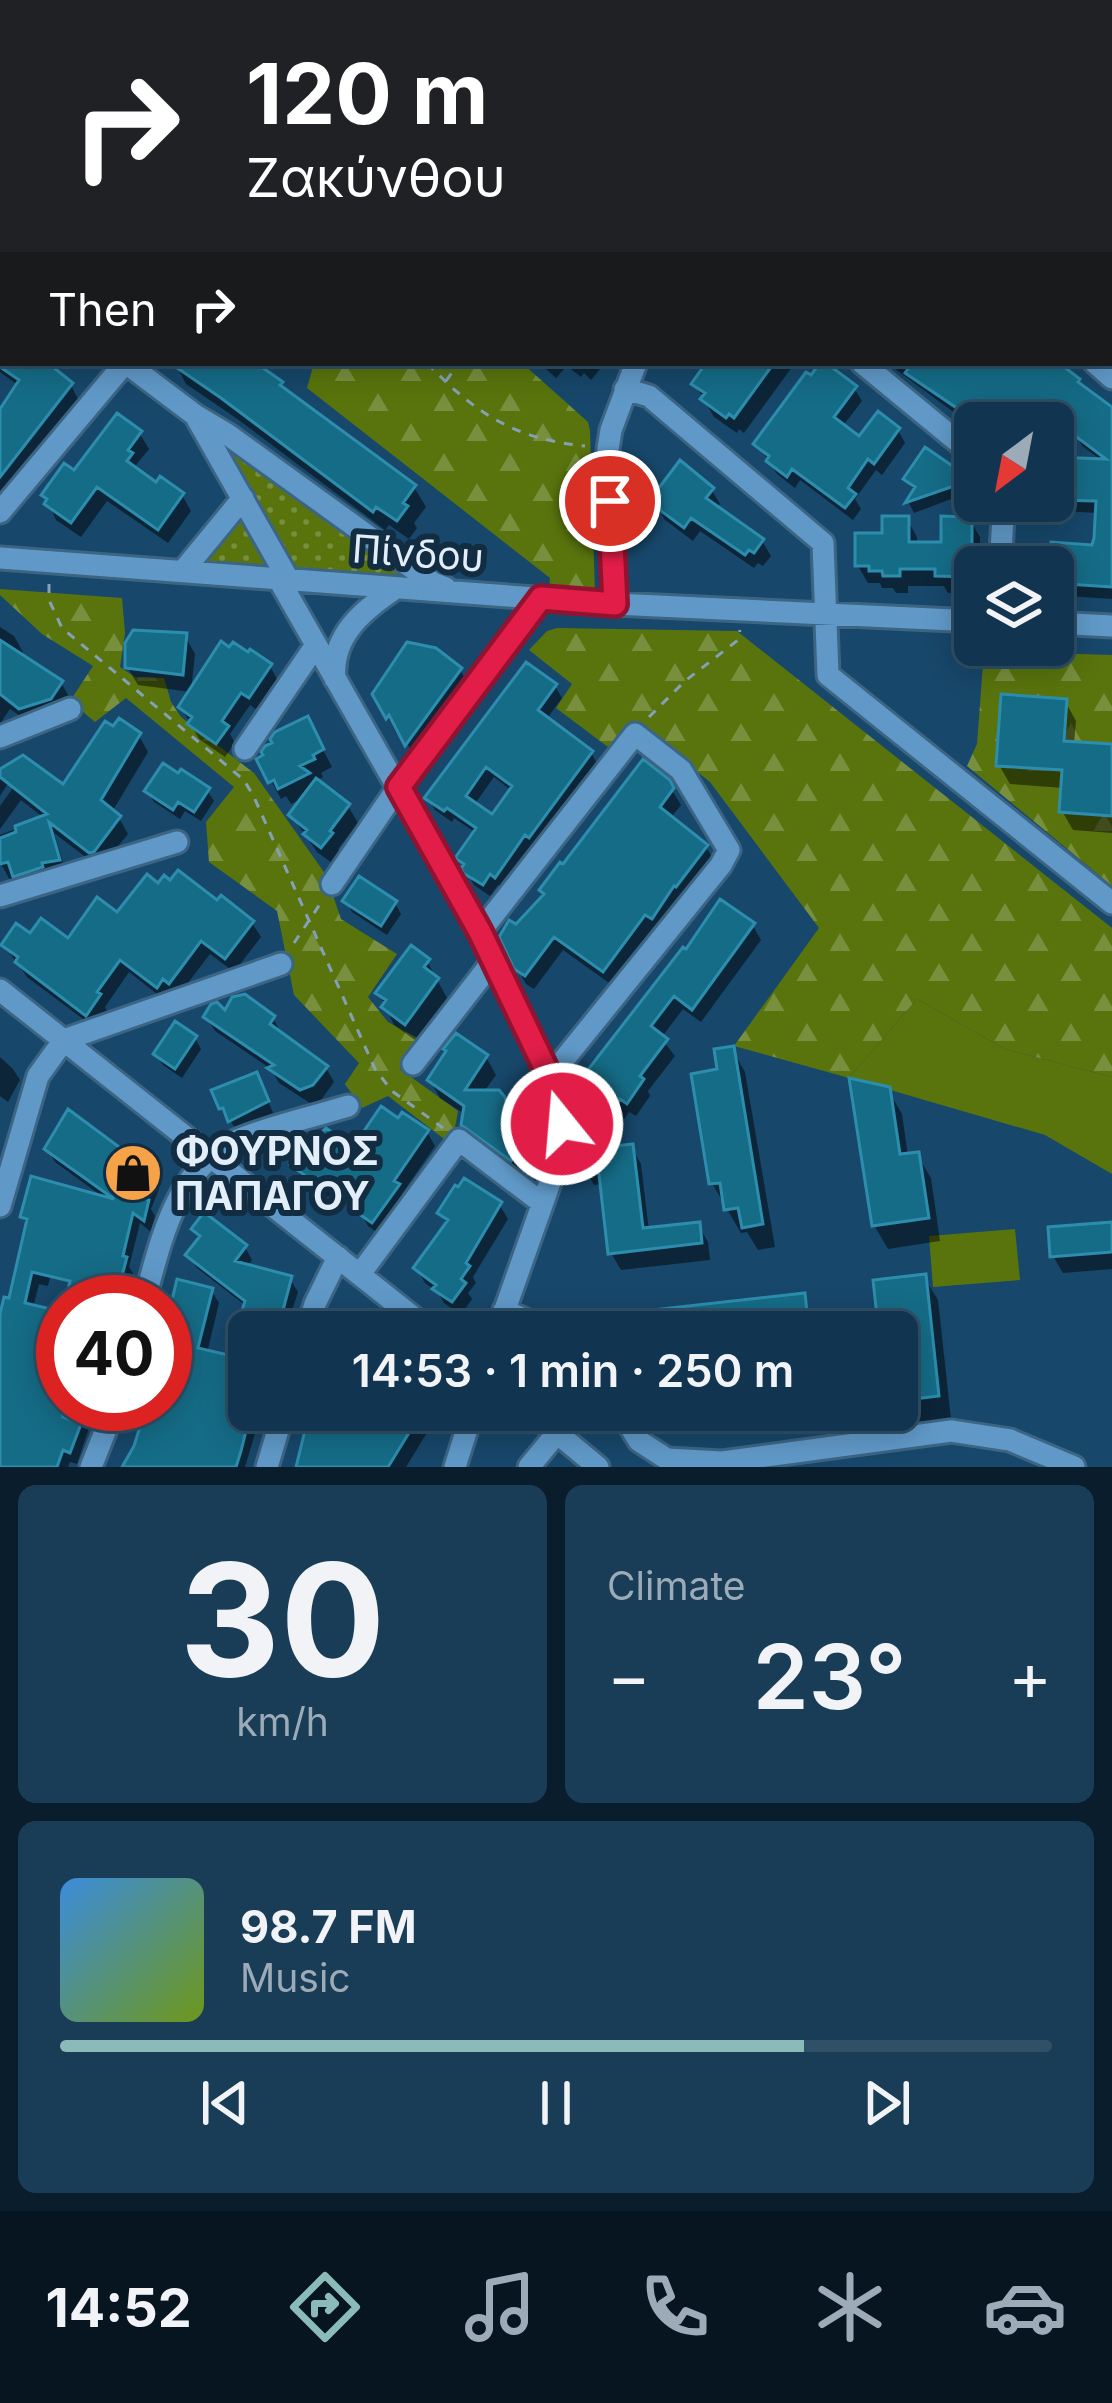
<!DOCTYPE html>
<meta charset="utf-8">
<style>
body{margin:0;font-family:Inter,sans-serif;background:#1a3d57;color:#f1f3f6;height:100vh;display:flex;flex-direction:column;font-size:45px;white-space:nowrap}
*{box-sizing:border-box;margin:0}
p{font-size:39px;color:#9cabb7}
.icon{flex:none;width:66px;height:66px;fill:none;stroke:currentColor;stroke-width:2;stroke-linecap:round;stroke-linejoin:round}
.map{position:relative;height:1467px;overflow:hidden}
.side{display:flex;flex-direction:column;gap:18px;padding:18px;background:#091d2c;flex:1}
.side>*{flex:none}
.hud{position:absolute;left:0px;top:0px;width:1113px;height:366px;box-shadow:0 6px 30px #0003,0 0 0 3px #305067;background:#202124;color:#fff;overflow:hidden}
.needle{width:78px;rotate:212deg}
.controls{position:absolute;left:954px;top:402px;display:grid;gap:24px}
.controls a{display:grid;place-items:center;width:120px;height:120px;border-radius:18px;background:#113550;box-shadow:0 6px 30px #0003,0 0 0 3px #305067;font-size:60px}
.speed{position:absolute;left:36px;top:1275px;display:flex;gap:24px;font-size:60px;font-weight:700;text-align:center}
.speed>*{display:grid;place-content:center;width:156px;height:156px;border-radius:50%;background:#113550;box-shadow:0 6px 30px #0003,0 0 0 3px #305067;line-height:1}
.speed .limit{border:18px solid #d22;background:#fff;color:#111}
.pin{position:absolute;display:grid;place-items:center;width:102px;height:102px;color:#fff;margin:-51px;border:6px solid #fff;border-radius:50%;box-shadow:0 3px 12px #0007}
.me{position:absolute;width:132px;margin:-66px;rotate:343deg;stroke-linejoin:round;filter:drop-shadow(0 0 9px #0008)}
.turn{display:flex;align-items:center;gap:42px;height:252px;padding:0 48px;font-size:54px}
.turn .icon{width:156px;height:156px;stroke-width:2.5}
.turn b{display:block;font-size:84px;line-height:102px}
.then{display:flex;align-items:center;height:114px;padding:0 48px;background:#0003;gap:24px;font-size:45px}
.big{font-size:90px;font-weight:600;line-height:1.1}
.side .card{flex:1;display:flex;flex-direction:column;justify-content:center;gap:18px;min-width:0;padding:0 42px;border-radius:18px;background:#1a3d57}
.side .dial{align-items:center;gap:0}
.dial b{font-size:156px;line-height:1}
.song{display:flex;align-items:center;gap:36px}
.cover{width:144px;height:144px;border-radius:18px;background:linear-gradient(135deg,hsl(210 70% 55%),hsl(80 70% 35%))}
.played{height:12px;border-radius:6px;background:linear-gradient(90deg,#8bbbb9 75%,#305067 75%)}
.keys{display:flex;justify-content:space-around;direction:ltr}
.heat{display:flex;justify-content:space-between;align-items:center;font-size:66px;direction:ltr}
.side .tiles{flex:1;display:grid;gap:18px;grid-template-columns:1fr 1fr}
.card:last-child{grid-column:span 2}
.trip{position:absolute;left:228px;top:1311px;width:690px;height:120px;border-radius:18px;background:#113550;box-shadow:0 6px 30px #0003,0 0 0 3px #305067;font-weight:600;line-height:120px;text-align:center}
.tab-bar{display:flex;height:192px;justify-content:space-around;align-items:center;background:#071520;color:#9cabb7}
.tab-bar .icon{width:84px;height:84px}
.tab-bar .current{color:#8bbbb9}
.tab-bar b{font-size:54px;color:#f1f3f6}
.map>svg:first-child{display:block}
</style>
<div class="map">
<svg width="1112" height="1467" viewBox="0 0 1112 1467">
<defs>
<pattern id="forest-firs" width="22" height="20" patternUnits="userSpaceOnUse" patternTransform="scale(3)"><rect width="22" height="20" fill="#59740d"/><path d="M5 1l3.5 6h-7zM16 11l3.5 6h-7z" fill="#788f3d"/></pattern>
<pattern id="park-dots" width="8" height="8" patternUnits="userSpaceOnUse" patternTransform="scale(3)"><rect width="8" height="8" fill="#59740d"/><path d="M2 2h.1M6 6h.1" fill="none" stroke="#788f3d" stroke-width="1.8" stroke-linecap="round"/></pattern>
</defs>
<rect width="100%" height="100%" fill="#17476a"/>
<path fill="#59740d" d="M917,999L1005,1049L1112,1077V1174L1045,1135L849,1078Z
M1015,1229L1020,1280L933,1287L929,1236Z"/>
<path fill="url(#forest-firs)" d="M314,363H522L588,422L590,431L595,594L549,590L550,578L307,388Z
M0,589L122,598L125,633L120,667L135,677L164,678L171,702L181,717L254,773L326,875L341,919L397,954L368,997L388,1022L421,1040L400,1069L458,1111L455,1127L523,1179L533,1207L388,1096L362,1108L345,1084L359,1063L294,995L277,911L209,862L206,822L234,787L126,698L95,722L70,701L93,666L42,634L0,595Z
M557,628L737,631L1112,928V1077L1005,1049L917,999L849,1078L734,1046L819,928L710,782L640,726L616,753L556,708L572,684L529,650L547,631Z
M984,651L1112,655V886L967,766L977,744Z"/>
<path fill="url(#park-dots)" d="M218,433L423,586L290,579Z
M245,513L276,577L195,572Z"/>
<path fill="#0007" fill-rule="evenodd" d="M0,0H39L41,3H3V55L0,59Z
M303,0H346L344,3H307Z
M404,0H472L474,3H401Z
M553,0H740L742,3H554Z
M793,0H845L846,3H794Z
M880,0H916L917,3H873Z
M987,0H1112L1102,3H988Z
M1112,21V68H1110V22Z
M1112,101V159H1110V102Z
M3,111V244L0,241V115Z
M1110,215L1112,216V349L1110,347Z
M0,331L3,334V363H42L71,385L78,399L0,500V408L18,385L0,372Z
M175,363H250L280,384L285,393L414,487L426,507L414,523L417,528L409,539L389,525L385,530L236,418L186,384Z
M539,363H605L591,380L584,373L581,377L567,366L556,378Z
M710,363H795L744,433L739,429L737,433L714,417L695,384Z
M887,363H950L1034,423H975V428Z
M997,363H1054L1078,381L1083,389L1112,410V599L1053,595V567H1036L1095,548L1098,513L1043,510L1038,501H1053V460L1104,462L1082,446L1075,433Z
M854,388L862,401L842,427L860,440L898,430L905,443L882,475L876,470L855,499L861,509L853,520L800,480L795,488L777,474L757,444Z
M140,434L149,449L136,465L139,471L157,486L182,495L191,511L168,543L107,501L81,537L56,520L45,495Z
M961,476L968,487L962,495L914,513L909,503L916,492L906,480Z
M711,489L720,504L716,509L762,541L771,556L763,566L758,563L754,568L700,531L693,541L665,520L656,505Z
M907,519L917,537V545H944L970,520L980,537V567H975V593H948L944,586H908V593H896L893,588H882L880,583H868L858,566L885,536Z
M0,627L14,636L23,652L20,656L61,683L70,698L59,715L30,723L10,709L0,724Z
M185,636L195,654L191,691L270,666L278,681L257,710L250,705L230,734L235,743L225,757L199,739L181,707L191,692L138,685L128,668Z
M460,670L470,687L416,760L400,730L397,734L376,694Z
M555,686L562,698L546,720L591,753L598,765L537,848L533,845L503,888L498,885L490,896L474,885L459,858L476,833L454,818L452,822L435,810L428,798ZM494,777L512,791L493,818L474,805Z
M1065,701L1076,721L1074,744L1112,747V833L1073,830L1062,811L1064,788L1010,784L999,765Z
M139,736L148,752L112,812L119,818L128,834L100,868L54,833L67,876L25,891L17,878L10,880L0,862V835L44,818L21,800L0,829V806L15,785H7L0,796V772L64,788Z
M316,737L332,767L321,773L323,777L315,781L348,806L358,823L338,849L340,852L332,863L317,852L291,815L305,797L291,804L286,796L281,799L260,760Z
M667,782L681,805L670,819L706,847L715,862L661,932L655,928L612,985L563,950L534,989L526,984L517,968V928Z
M207,790L214,801L201,821L185,811L180,819L154,802L147,791Z
M158,887L218,904L252,923L261,937L234,972L210,954L178,996L166,1001L129,972L105,1007L107,1011L95,1028L27,977L4,945L31,937L68,942L118,917Z
M346,901L395,903L401,914L387,935L352,912Z
M753,926L761,940L701,1022L683,1009L661,1038L675,1056L648,1091L650,1096L636,1116L629,1112L622,1122L589,1099L581,1084L686,954Z
M427,961L447,998L415,1040L394,1025L379,993Z
M226,1015L273,1018L281,1033L326,1068L334,1082L321,1100L310,1103L279,1083L271,1069L215,1031L206,1017Z
M195,1038L201,1049L182,1078L163,1065L156,1054Z
M732,1049L745,1072L775,1247L758,1250L747,1232L741,1233L712,1183L720,1072Z
M0,1057L13,1069L20,1080L8,1102L0,1096Z
M486,1057L496,1075L483,1093L502,1099L529,1138L533,1162L532,1167L522,1176L474,1143L464,1125L466,1115L440,1098L430,1080Z
M262,1086L273,1113L237,1131L222,1108Z
M888,1090L902,1114L908,1156L917,1155L931,1178L940,1241L888,1249L874,1225Z
M427,1132L435,1146L402,1194L405,1200L381,1235L368,1226L360,1212L362,1210L343,1196L340,1201L330,1194L328,1197L302,1178L294,1165Z
M631,1147L641,1164L649,1231L698,1225L708,1242L710,1260L621,1270L611,1253L603,1184L594,1185L584,1167Z
M47,1149L151,1175L159,1189L151,1209L155,1216L151,1232L140,1223L129,1267L133,1273L126,1302H71L84,1244L59,1238L48,1286L39,1284L33,1308L63,1316V1404H97L77,1464L70,1462L68,1467H0V1327L11,1302L28,1227L23,1217L107,1200L55,1162Z
M499,1204L508,1219L473,1277L476,1283L468,1293L472,1299L461,1315L444,1303L438,1292L425,1283L417,1269L448,1225L441,1213Z
M1112,1225V1269L1063,1273L1053,1256Z
M195,1230L245,1247L252,1260L247,1267L290,1279L298,1292L285,1332H249V1385L245,1402L249,1403V1410H255L260,1417L245,1467H126L151,1404H165V1346L211,1290L219,1303L207,1353L230,1359L246,1306L197,1268L189,1256L201,1240Z
M924,1277L938,1300L951,1419L901,1425L893,1410H897V1332H631L628,1315L803,1297L817,1326L880,1320Z
M313,1410H437L431,1420L433,1423L406,1467H298Z"/>
<path fill="#156c87" stroke="#2d8dad" stroke-width="3" fill-rule="evenodd" d="M0,363H48L73,383L0,477V409L19,380L0,367Z
M170,363H256L283,382L280,385L416,485L403,503L408,506L397,521L376,507L373,512L221,398Z
M706,363H774L734,418L729,414L726,418L700,399L705,393L691,384Z
M820,363H826L857,386L834,417L859,436L878,411L900,428L874,464L868,459L848,488L856,494L845,508L792,469L787,477L766,461L769,456L753,444L806,372L811,375Z
M912,363H1059L1080,379L1078,382L1112,407V587L1053,583V567H1033L1034,547H1050L1051,542L1092,545L1094,538L1096,501L1053,500V457L1106,459L1058,423H975L964,413L905,373Z
M117,413L142,431L128,450L133,453L127,461L156,482L160,476L184,493L158,530L97,487L71,523L44,504L47,499L41,495L64,463L74,470Z
M925,447L964,474L957,485L905,503L915,487L903,479Z
M680,460L714,488L706,498L764,539L754,553L749,550L745,555L691,518L684,528L653,505L660,496L655,493Z
M882,516H909V542H941V516L972,517V577L935,576V569H900V576H883L882,571H869V566H855V533H882Z
M133,630L187,633L183,675L125,668V643Z
M0,640L63,681L51,699L19,709L0,694Z
M221,641L229,647L233,642L248,652L250,649L272,664L249,698L241,693L222,721L229,726L216,744L187,724L192,717L178,707Z
M407,642L436,648L462,668L405,746L389,715L386,719L372,694Z
M526,662L557,684L538,710L593,751L529,838L525,835L495,878L490,874L483,885L463,873L461,868L464,864L455,858L476,828L447,808L444,811L424,798ZM486,767L512,786L492,814L466,796Z
M1001,694L1067,699L1064,741L1112,744V816L1059,812L1062,770L996,766Z
M308,716L324,749L313,755L315,759L300,766L310,773L278,789L274,780L268,783L256,759L263,755L261,752L265,746L272,743L270,739L275,732Z
M119,718L141,733L101,800L121,816L94,852L89,853L49,822L60,860L42,863L43,867L13,877L8,862L0,864V838L16,832L15,826L47,814L0,777V769L23,755L63,784L105,721L113,726Z
M643,759L670,780L674,788L660,807L708,845L676,887L674,886L652,919L645,915L603,972L554,937L525,976L514,969L499,937L509,920L516,924L544,894L539,890L560,862L563,864Z
M163,763L178,773L181,769L210,788L194,812L178,802L173,810L144,791Z
M316,778L350,804L330,831L333,833L321,848L303,834L307,830L288,815Z
M178,870L217,900L221,895L254,921L225,959L201,941L169,984L163,979L157,988L120,960L97,992L101,994L86,1016L15,962L18,957L1,945L16,923L30,933L41,918L68,938L97,897L117,912L147,874L158,883L164,875L170,880Z
M359,876L397,901L381,926L342,901Z
M720,899L755,923L692,1010L674,996L651,1026L668,1039L640,1076L644,1079L627,1104L620,1099L614,1109L577,1084L683,947L686,949Z
M411,945L430,959L424,967L439,978L405,1025L381,1007L386,1000L375,993Z
M245,994L275,1016L270,1024L328,1066L313,1085L300,1090L267,1068L274,1065L203,1017L211,1004L217,1002L225,1010L232,997Z
M175,1021L197,1036L175,1069L153,1054Z
M456,1033L488,1055L465,1090H499L505,1097L507,1107L520,1118L525,1142L523,1150L518,1152L511,1161L461,1125L464,1106L427,1080L446,1051L443,1049Z
M734,1046L763,1224L742,1228L738,1208L724,1210L720,1183L709,1184L691,1074L717,1069L714,1049Z
M257,1072L269,1101L228,1122L223,1108L219,1109L211,1090Z
M849,1078L890,1087L900,1154L919,1152L929,1218L872,1226Z
M381,1106L398,1118L402,1112L429,1130L394,1181L400,1184L372,1223L356,1212L362,1204L335,1185L331,1189L322,1182L320,1186L290,1165L312,1135L317,1138L326,1128L353,1147Z
M68,1109L154,1173L144,1198L149,1200L144,1221L133,1213L123,1256L127,1257L115,1302H65L70,1281L32,1272L25,1303L63,1312V1417L81,1424L70,1453L63,1450L57,1467H0V1314L4,1297L9,1298L27,1219L20,1217L31,1176L114,1199L44,1149Z
M633,1144L643,1228L700,1222L702,1243L608,1254L598,1166L581,1168L579,1150Z
M464,1178L502,1202L466,1263L470,1266L461,1279L466,1283L452,1302L432,1289L436,1285L413,1268L448,1220L437,1213L455,1185L458,1187Z
M204,1212L247,1245L235,1261L292,1276L281,1318L278,1317L274,1332H249V1363L245,1362L236,1397L249,1400V1419L241,1451L236,1467H122L134,1446L147,1404H165V1329L177,1279L213,1288L198,1348L228,1355L245,1301L185,1255L200,1236L191,1229Z
M1112,1222V1252L1050,1257L1048,1227Z
M926,1274L939,1396L897,1401V1332H844V1320L877,1317L873,1280Z
M805,1293L809,1332H722L721,1322L627,1332L625,1313Z
M310,1410H423L388,1467H296Z"/>
<g fill="none" stroke-linecap="round" stroke-linejoin="round">
<g stroke="#3c6584" stroke-width="27">
<path id="minor" d="M518,0L519,3
M943,0L944,3
M0,76L3,71
M1110,80L1112,79
M1110,180L1112,181
M0,269L3,271
M126,363L195,415L288,579
M862,363L975,456
M1095,363L1112,378
M625,389L649,396L823,543L828,675L1112,903
M195,415L227,434L433,583L446,588
M0,512L125,363
M0,558L615,604L975,621
M1000,567L1004,501
M183,571L243,498
M278,578L480,932L549,1078L562,1124L558,1160L497,1332
M615,604L608,449L611,430L636,363
M1053,623L1112,626
M335,679C331,636 363,610 396,588
M0,737L70,709
M245,749L316,645
M332,884L399,786L541,599
M0,896L177,842
M480,932L635,734L681,770L729,850L721,865L549,1078
M0,990L432,1332
M413,1064L493,961
M0,1206L38,1076L64,1040L281,964
M360,1274L459,1140L542,1203
M144,1302C161,1241 175,1167 240,1139C274,1125 313,1117 348,1106
M504,1310L552,1332
M307,1332L315,1304L338,1257
M529,1410L598,1467
M620,1410L639,1441L667,1459L722,1462L951,1431L1010,1440L1074,1467
M91,1467L116,1404
M267,1467L284,1410
M455,1467L473,1410
M529,1467L557,1433"/>
</g>
<path stroke="#85a1b7" stroke-width="3" stroke-dasharray="9 9" stroke-linecap="butt" d="M227,0L228,3
M761,0L762,3
M350,3L353,0
M427,363C475,413 514,439 585,446
M446,381L459,363
M49,584V600L62,628L244,780L254,797L375,1069L392,1091L443,1128
M649,717L685,681L738,640L740,630
M294,943L322,901"/>
<use href="#minor" stroke="#6099c8" stroke-width="21"/>
</g>
<g fill="none" stroke-linecap="round" stroke-linejoin="round">
<g stroke="#92132f" stroke-width="30">
<path id="route" d="M562,1124L550,1078L480,932L399,787L541,598L615,604L610,501"/>
</g>
<use href="#route" stroke="#e11d48" stroke-width="21"/>
</g>
<defs>
<g id="shop-disc" transform="scale(3)"><circle r="9.5" fill="#f6a248" stroke="#122c41"/><path d="M-5-2.5h2.3a2.7 3.5 0 0 1 5.4 0H5L5.5 6h-11ZM-1.5-2.5h3a1.5 2.3 0 0 0-3 0Z" fill="#111"/></g>
</defs>
<g fill-rule="evenodd">
<use href="#shop-disc" x="133" y="1173"/>
</g>
<g text-anchor="middle" stroke-width="12" stroke-linejoin="round" paint-order="stroke">
<g font-size="39" fill="#e2eef9" stroke="#122c41">
<text transform="translate(418 553) rotate(4)" y="14">Πίνδου</text>
</g>
<g font-size="39" font-weight="bold" fill="#e2eef9" stroke="#122c41" text-anchor="start">
<text x="175" y="1165">ΦΟΥΡΝΟΣ<tspan x="175" dy="45">ΠΑΠΑΓΟΥ</tspan></text>
</g>
</g>
</svg>
<div class="controls">
<a><svg class="needle" viewBox="-14 -14 28 28"><path d="M0-13l5 13h-10z" fill="#e53935"/><path d="M0 13l5-13h-10z" fill="#9cabb7"/></svg></a>
<a><svg class="icon" aria-label="layers" viewBox="0 0 24 24"><path d="M12 4l9 5-9 5-9-5zM3 14l9 5 9-5"/></svg></a>
</div>
<div class="speed"><div class="limit">40</div></div>
<div class="pin" style="left:610px;top:501px;background:#d93025"><svg class="icon" aria-label="arrive" viewBox="0 0 24 24"><path d="M6 21V4h12l-3 4 3 4H6"/></svg></div>
<svg class="me" style="left:562px;top:1124px" viewBox="-20 -20 40 40"><circle r="17" fill="#e11d48" stroke="#fff" stroke-width="3"/><path d="M0-11L8 9 0 5-8 9z" fill="#fff"/></svg>
<div class="trip">14:53 · 1 min · 250 m</div>
<div class="hud">
<div class="turn"><svg class="icon" aria-label="right" viewBox="0 0 24 24"><path d="M7 20v-9h11M14 6l5 5-5 5"/></svg><div><b>120 m</b>Ζακύνθου</div></div>
<div class="then">Then<svg class="icon" aria-label="right" viewBox="0 0 24 24"><path d="M7 20v-9h11M14 6l5 5-5 5"/></svg></div>
</div>
</div>
<section class="side">
<div class="tiles">
<div class="card dial"><b>30</b><p>km/h</p></div>
<div class="card"><p>Climate</p>
<div class="heat"><a>−</a><b class="big">23°</b><a>+</a></div>
</div>
<div class="card">
<div class="song"><i class="cover"></i><div><b>98.7 FM</b><p>Music</p></div></div>
<div class="played"></div>
<div class="keys"><svg class="icon" aria-label="previous" viewBox="0 0 24 24"><path d="M18 5L8 12l10 7zM5 5v14"/></svg><svg class="icon" aria-label="pause" viewBox="0 0 24 24"><path d="M8 5v14M16 5v14"/></svg><svg class="icon" aria-label="next" viewBox="0 0 24 24"><path d="M6 5l10 7-10 7zM19 5v14"/></svg></div>
</div>
</div>
</section>
<nav class="tab-bar">
<b>14:52</b>
<svg class="icon current" aria-label="directions" viewBox="0 0 24 24"><path d="M12 3l9 9-9 9-9-9zM9 14v-3h6M13 9l2 2-2 2"/></svg>
<svg class="icon" aria-label="music" viewBox="0 0 24 24"><path d="M9 18V5l10-2v13"/><circle cx="6" cy="18" r="3"/><circle cx="16" cy="16" r="3"/></svg>
<svg class="icon" aria-label="phone" viewBox="0 0 24 24"><path d="M5 4h4l2 5-3 2q2 4 5 5l2-3 5 2v4C11 20 4 13 5 4z"/></svg>
<svg class="icon" aria-label="climate" viewBox="0 0 24 24"><path d="M12 3v18M4 7l16 10M4 17L20 7"/></svg>
<svg class="icon" aria-label="car" viewBox="0 0 24 24"><path d="M5 17H2v-5l4-1 3-4h7l3 4 3 1v5h-3M9 17h6M6 11h13"/><circle cx="7" cy="17" r="2"/><circle cx="17" cy="17" r="2"/></svg>
</nav>
